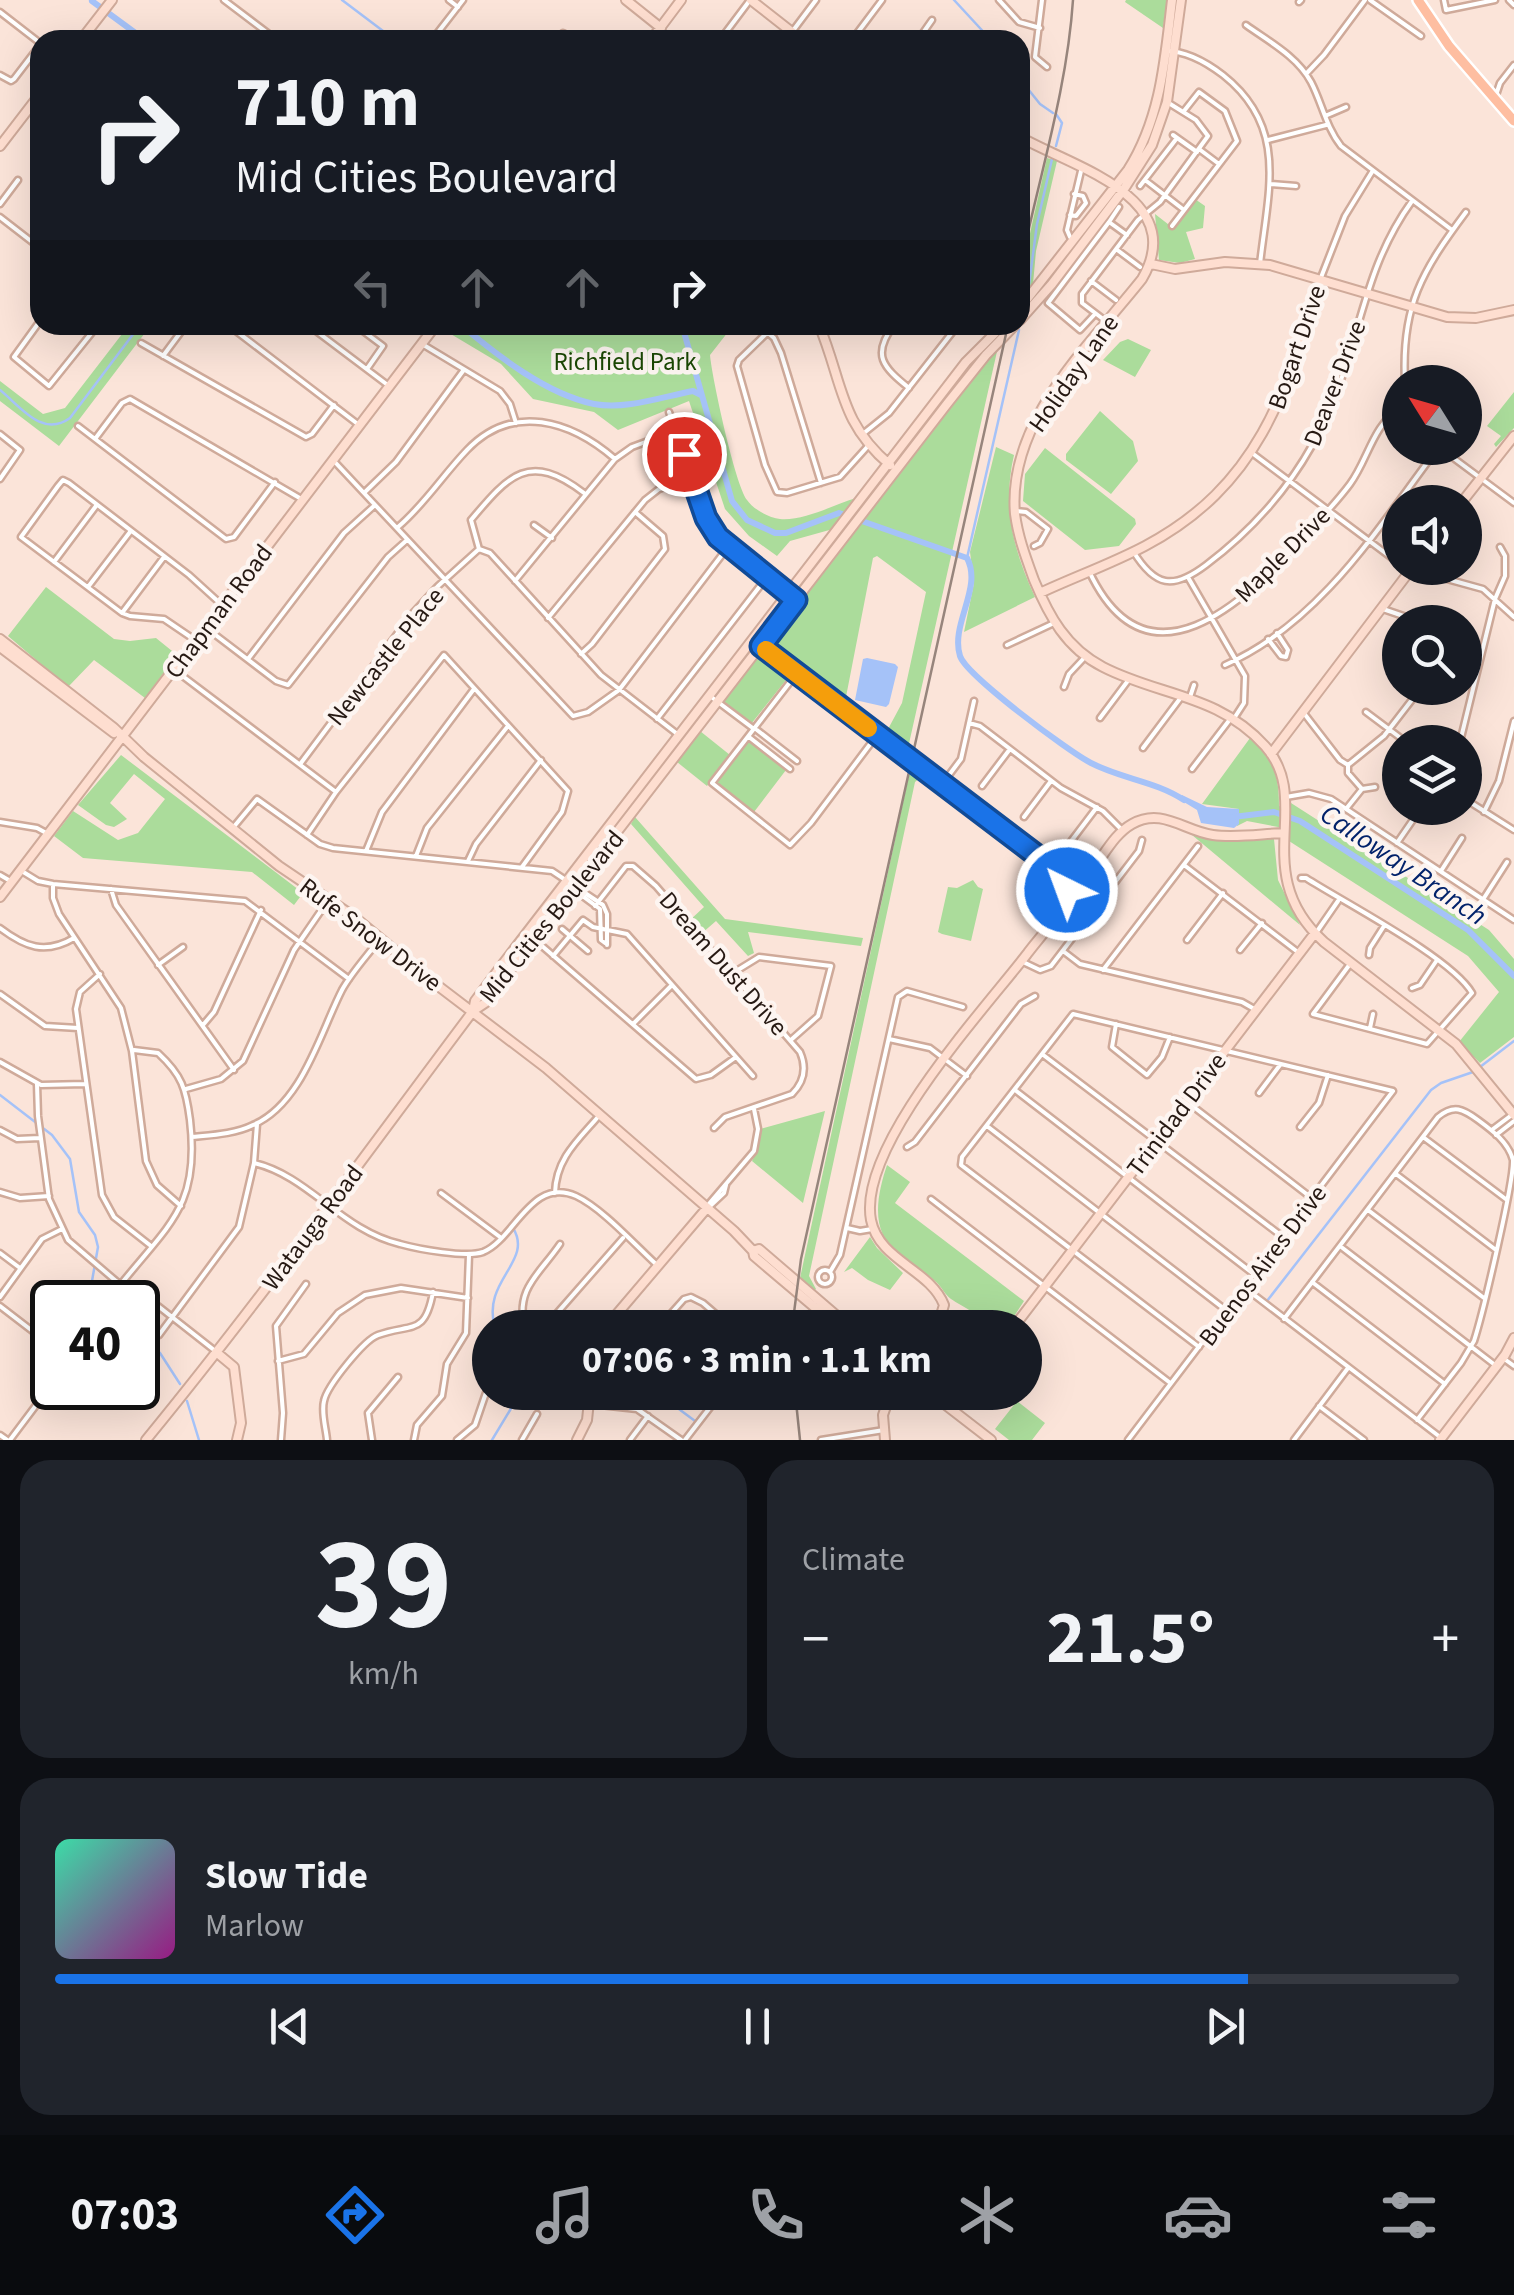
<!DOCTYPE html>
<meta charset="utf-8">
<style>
body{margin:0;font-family:"Source Sans 3",sans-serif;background:#20242c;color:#f1f3f6;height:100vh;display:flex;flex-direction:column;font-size:38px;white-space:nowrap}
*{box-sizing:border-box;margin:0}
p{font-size:32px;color:#9ea1a6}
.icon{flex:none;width:55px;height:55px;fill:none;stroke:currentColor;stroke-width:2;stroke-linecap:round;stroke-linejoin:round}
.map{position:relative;height:1440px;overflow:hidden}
.details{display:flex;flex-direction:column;gap:20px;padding:20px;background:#0d0f14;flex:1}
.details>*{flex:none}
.top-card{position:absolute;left:30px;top:30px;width:1000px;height:305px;border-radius:30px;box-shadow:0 10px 40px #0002;background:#171b24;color:#f1f3f6;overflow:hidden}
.needle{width:65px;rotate:307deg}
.fabs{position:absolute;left:1382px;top:365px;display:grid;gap:20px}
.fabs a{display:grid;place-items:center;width:100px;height:100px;border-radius:50%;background:#171b24;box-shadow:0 10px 40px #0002;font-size:50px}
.speed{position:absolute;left:30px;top:1280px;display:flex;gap:20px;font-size:50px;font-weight:700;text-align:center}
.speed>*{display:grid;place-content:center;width:130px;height:130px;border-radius:50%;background:#171b24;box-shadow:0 10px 40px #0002;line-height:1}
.speed .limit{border:5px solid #111;border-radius:15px;background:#fff;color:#111}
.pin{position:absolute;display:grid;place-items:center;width:85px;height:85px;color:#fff;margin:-42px;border:5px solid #fff;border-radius:50%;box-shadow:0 2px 10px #0007}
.me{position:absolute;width:110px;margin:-55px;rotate:318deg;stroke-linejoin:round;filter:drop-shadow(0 0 8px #0008)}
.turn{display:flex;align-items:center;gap:35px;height:210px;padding:0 40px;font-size:45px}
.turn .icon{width:130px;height:130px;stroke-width:2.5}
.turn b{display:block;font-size:70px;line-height:85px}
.lanes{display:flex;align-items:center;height:95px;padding:0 40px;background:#0003;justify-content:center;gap:50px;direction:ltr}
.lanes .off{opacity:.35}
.big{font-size:75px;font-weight:700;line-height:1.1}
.details .tile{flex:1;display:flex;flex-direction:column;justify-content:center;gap:15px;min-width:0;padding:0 35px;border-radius:30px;background:#20242c}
.details .dial{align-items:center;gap:0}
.dial b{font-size:130px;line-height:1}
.song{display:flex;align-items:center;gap:30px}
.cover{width:120px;height:120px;border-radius:15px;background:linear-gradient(135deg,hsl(160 70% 55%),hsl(310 70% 35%))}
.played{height:10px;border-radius:5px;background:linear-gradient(90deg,#1a73e8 85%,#363941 85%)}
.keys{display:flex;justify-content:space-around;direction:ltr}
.heat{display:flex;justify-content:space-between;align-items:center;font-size:55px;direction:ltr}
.details .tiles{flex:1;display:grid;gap:20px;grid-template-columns:1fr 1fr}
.tile:last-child{grid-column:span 2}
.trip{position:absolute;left:472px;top:1310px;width:570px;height:100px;border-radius:50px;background:#171b24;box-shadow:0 10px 40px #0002;font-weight:700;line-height:100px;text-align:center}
.menu{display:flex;height:160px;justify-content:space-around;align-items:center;background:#090b0e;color:#9ea1a6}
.menu .icon{width:70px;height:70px}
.menu .selected{color:#1a73e8}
.menu b{font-size:45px;color:#f1f3f6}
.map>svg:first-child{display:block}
</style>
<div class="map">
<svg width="1514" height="1440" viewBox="0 0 1514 1440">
<rect width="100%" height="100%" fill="#fbe4d9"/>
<path fill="#abdc9b" d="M1126,0H1167L1163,28L1125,2Z
M1047,158L1057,161L1036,251L1033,284L1020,302V278Z
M1195,199L1205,206L1203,228L1186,232L1195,259L1180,263L1159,260L1155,214L1173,228Z
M129,325H151L59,446L0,401V381L43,414L65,408Z
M441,325H717L728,332L710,355C712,378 735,484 747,500C753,509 769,518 780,519C804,521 833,505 856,498L833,529L790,541L777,556L749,536L725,509L689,401L618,430L594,412L533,399L501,364L439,327Z
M1128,339L1151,350L1135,377L1103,360L1120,342Z
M998,347L908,748L887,731L902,703L926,592L877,556L873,558L845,702L769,643Z
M1514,392V428L1496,447L1494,444L1501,436L1487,426Z
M1100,411L1133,441L1138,461L1111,494L1066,460V454Z
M996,447L1014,455C1002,507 1013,549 1035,597L964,632L974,583L970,552Z
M1045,448L1135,519L1136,524L1119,546L1085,550L1023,501L1025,474Z
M46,587L114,639L130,641L156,638L177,655L145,698L94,660L68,687L8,636Z
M760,652L790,675L751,724L723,701Z
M700,731L730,755L707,786L677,762Z
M1250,738C1274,760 1279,775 1279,806L1290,810L1291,803L1489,930L1514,959V1037L1480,1063L1459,1042L1499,992L1468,956L1289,841V829L1247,821L1237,826L1239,809L1202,804Z
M749,741L786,770L754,812L717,783Z
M121,755L303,893L294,905L252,872L83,858L54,836L73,811L118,840L138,833L165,799L134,774L110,803L127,819L114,827L106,825L78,805Z
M911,766L921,774V777L915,782L809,1276L816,1289L814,1291L800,1278Z
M635,817L725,919L863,938L861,946L748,932L754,953L748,956L716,921L701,934L689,921L704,907L631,824Z
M1192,835L1233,841L1274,839L1278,880L1300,925Z
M973,880L978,887L983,889L971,941L942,934L938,932L948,887L957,888Z
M825,1111L803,1203L752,1161L757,1151L760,1129Z
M887,1165L910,1182L895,1203L1024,1301L1007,1327C999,1328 960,1305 951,1299C945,1295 942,1287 936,1282C920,1267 893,1256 883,1235C873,1214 880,1186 887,1165Z
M870,1237L877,1248L903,1273L890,1290L868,1280L852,1268L844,1272Z
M1017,1401L1045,1423L1032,1440H1009L995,1429Z"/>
<path fill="#a5c2f8" d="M867,658L895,664L898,667L889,704L886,707L855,700L863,659Z
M1182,795L1207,807L1239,809V824L1234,828L1201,823L1197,810L1179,799Z"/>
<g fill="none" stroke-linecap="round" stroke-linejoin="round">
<path stroke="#a5c2f8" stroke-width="2.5" d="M90,0L92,1
M342,0L395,40
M954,0L991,40
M1020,79L1040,104L1053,113
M1056,114L1062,123L1056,146
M1028,292L1037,224L1052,159
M0,390C21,407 42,438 70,418L140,325
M967,558L1019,330
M1480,1067L1514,1041
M0,1095L52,1135L70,1159L79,1212L95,1235L98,1247L92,1281L100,1302
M1267,1301L1431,1090L1441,1083L1473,1072
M495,1328C481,1280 534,1262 513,1228
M138,1335L160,1353L180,1384
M656,1392L695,1421
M187,1401L199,1440
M492,1440L521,1392"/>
<path stroke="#a5c2f8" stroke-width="6" d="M92,1L145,40
M461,325C498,356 546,394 594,404C625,410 662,397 693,391L701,395
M682,325L732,501L747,520L775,533H786L839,513L967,558C983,588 950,624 960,656C966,675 1069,752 1091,763C1122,779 1155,781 1184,800
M1233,817L1274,812L1300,821L1468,930L1514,976"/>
<g stroke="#cfaa9a" stroke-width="9">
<path id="street" d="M224,0L277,40
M449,0L458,7
M999,0L1019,22L1040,28
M1042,0L1035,57L1047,67
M1370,0L1421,36
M1444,0L1446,10L1495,0
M1509,0L1514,5
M1299,2L1301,0
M0,12L40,43
M1246,25C1268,41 1297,56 1311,82C1322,103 1326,127 1341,146L1452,230
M563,33L577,40
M432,40L463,0
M720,40L750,0
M786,40L816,0
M852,40L882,0
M918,40L932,20
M1166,51C1187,51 1206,62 1223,75C1289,127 1268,191 1260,264
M1306,74L1324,55L1365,0
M0,75L11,81L14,79L40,45
M1496,95L1500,83L1514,65
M1325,116L1346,107
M1173,135L1197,152
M1268,140L1326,125
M1199,149L1219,164
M1145,180L1184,210
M1271,184L1296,186
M1140,186L1177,138
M0,204L18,180
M1070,215L1076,216L1086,203L1083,196L1074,194
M0,217L40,248
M1109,222L1119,207
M1172,226L1237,141L1225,111L1199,92L1184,111
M1070,237L1067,230L1081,171
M1116,249L1140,267
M1320,280L1345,216L1372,172
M1091,281L1116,300
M1095,314L1080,330L1048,303L1109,222L1127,235
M40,321L14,357L49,386L98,325
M1107,322L1082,303V294L1138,220L1160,202L1208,136L1196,120L1167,102
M228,325L359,425
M308,325L389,386
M363,325V331L383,346L367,369
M759,325L774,338L781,353L821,483
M894,325C871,355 883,367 909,388
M768,332L739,360L737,366L765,465L777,492L787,493L840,477L868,446
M141,343L306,437L312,434L334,405
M422,344L500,391L510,404L516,423
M163,356L186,325
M1405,382C1401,306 1422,271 1466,212
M669,412L706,518L718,537L796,600
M78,426L226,539L234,537L275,482
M864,433L889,413L958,325
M0,434L20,450L0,479
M95,439L122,403L130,399L303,500
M1440,448L1514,503
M1252,453L1400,564
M333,460L573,716L588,712L619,690L728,547
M366,491L396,462L463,371
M1015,511L1026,512L1048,529L1040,543L1034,546
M534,525L552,538
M398,527C425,504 443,475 467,450C513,402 571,421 615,459
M479,549L490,553L601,675L676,733
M479,549L471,520C509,475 529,451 584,493
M1133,551C1155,587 1173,590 1206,565C1271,516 1317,454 1342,377C1364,312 1371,258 1412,201
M54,562L96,506
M1407,568L1483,589L1514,617
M1089,571C1147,695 1244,603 1304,537C1319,520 1336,503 1350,484C1368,460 1373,424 1400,409
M1189,579L1245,676L1244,703L1233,720
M515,581L615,459L632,447L675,431
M88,587L130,532
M1383,609L1421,622
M122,613L164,557
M548,618L645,500L659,489L692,477
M205,627L276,681L288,685L388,557L407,540
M1268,639L1281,656L1286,657L1288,650L1277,633
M195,640L164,619L130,616L122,613L21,537L58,486L63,480L69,483L189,575L222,605
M1007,645L1054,623
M581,654L592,644L665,549L663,536L635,512
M248,659L344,533L375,505
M1225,665C1320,623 1378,528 1438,448
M176,671L336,792
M1397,671L1400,672
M797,673L712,783L790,845L811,823L877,735
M1064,687L1069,674L1085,657
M710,696L754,729
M1190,697L1194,685
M1303,712L1340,760L1348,765V773L1362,789
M1366,712L1406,742
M1100,718L1130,678
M657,719L767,577
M969,723L980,726L1061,788L1103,811L1123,831
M757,730L797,761
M749,737L790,769
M1460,742L1495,599L1505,576V556L1500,547
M1143,748L1182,696
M301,763L412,614L438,586L479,549
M1348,765L1384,736L1421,688
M1192,769L1231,718
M943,783L961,759L974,701
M982,786L1010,749
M1286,797L1309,793L1331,799L1514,920
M1465,799L1514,830
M1346,809L1362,789L1375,787
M1484,812L1499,781L1514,721
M1024,817L1051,781
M0,822L37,828L48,834
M232,829L257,799L320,844L333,848L552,871L603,905L607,914V945
M307,835L336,792L444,655L568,791L562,812L522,867
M1397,843L1421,808
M1066,848L1097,807
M366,851L382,812L474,689
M416,856L427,828L508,726
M468,861L476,844L541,760
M1184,865L1299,953
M20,870L38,881L53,884L245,901L349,979
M1441,871L1462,838
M0,875L12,882
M1301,878H1306C1345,903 1452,958 1472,993L1427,1044L1313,1014L1350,964
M53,884V898L59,914L121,1008L132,1051L146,1161L157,1185L181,1206
M111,889L116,905L234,1070
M573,889L600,909L601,940L605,943
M1484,898L1507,862
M595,906L626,866H633L656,886L800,1052C807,1068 804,1082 792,1094L725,1117L714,1128
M0,928C25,947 45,955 74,938
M562,929L588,951
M1318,930L1338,901
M527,933L696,1079L711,1075L736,1057
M1187,940L1223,893
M1240,950L1262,923
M1063,951L1080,964L1242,1002L1256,1010
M1369,955L1370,948L1384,926
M553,956L583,920L593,927L627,934L753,1076
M1021,961L1040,970L1051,966L1139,851L1142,840
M158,965L183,947
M1103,970L1198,846
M733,973L759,957L831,966L818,1016L792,1039
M100,974L80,992L76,1009L102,1195L114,1217L151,1246
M1412,988L1420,985L1437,960
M0,994L45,1026L78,1028
M633,1024L672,985
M1116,1024L1112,1047L1147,1075L1162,1057L1170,1037
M203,1025L214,1012L261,910
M1370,1028L1373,1014
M889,1039L930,1048L967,1076
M1042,1054L1283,1237
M0,1062L41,1085L85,1084
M37,1084L38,1116L49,1199L68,1240L116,1281L158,1306L214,1350
M186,1089L221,1079L243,1061L294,950L329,899
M1015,1090L1255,1275
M1259,1093L1280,1065
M1186,1101L1313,1199
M987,1126L1227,1311
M1300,1127L1319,1103L1328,1075
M1493,1129L1513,1114
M0,1130L17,1139L40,1138
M1496,1135L1514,1121
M192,1137C212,1135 235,1134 253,1125C302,1104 320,1033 342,990C352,972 367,956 379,940
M1423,1137L1507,1200
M907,1147L915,1142L1021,1004L1035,996
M254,1163C309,1176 341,1230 400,1244C418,1249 466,1258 483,1252C514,1240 531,1176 576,1196C602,1208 635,1245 657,1265
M1396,1174L1496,1250
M0,1192L20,1198L49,1196
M441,1193L500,1237
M555,1193C556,1159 577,1141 598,1117
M931,1199L1169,1382
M708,1205L754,1151L758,1129L754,1109
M708,1208L724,1193L726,1185
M1368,1210L1484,1298
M847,1228L860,1231L872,1229
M1340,1246L1495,1365
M0,1253L20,1268
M818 1277a7 7 0 1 1 14 0a7 7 0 1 1-14 0Z
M830,1272L840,1255L898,997L907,991L963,1007
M1312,1282L1445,1384
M121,1284C170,1223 200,1205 190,1120C186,1089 182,1075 158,1053L134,1050
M1245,1288L1440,1437
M0,1297L42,1239L62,1229
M0,1306L52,1346
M1284,1319L1438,1117C1454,1104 1463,1109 1478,1120C1493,1131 1508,1142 1513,1160C1514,1182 1483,1313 1474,1341L1461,1363L1417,1420
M524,1328C516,1287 539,1275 560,1244
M544,1328L623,1238
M658,1328L684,1299L691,1297L703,1303L732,1328
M159,1335L239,1227L254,1163L257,1124
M1503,1358L1514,1366
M278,1361L304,1354L338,1313L365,1295L401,1288L468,1298
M701,1392L714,1402
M591,1404L637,1409L681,1440
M1319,1406L1364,1440
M0,1435L7,1440
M10,1440L52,1384
M281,1440L283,1413L276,1326L306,1284
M327,1440C326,1428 321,1413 324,1401C327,1386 364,1340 378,1335C412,1323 425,1336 433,1292
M372,1440L368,1413L398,1377
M414,1440L417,1425L442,1396L447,1364L466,1333L469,1255
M457,1440L475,1425L490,1381
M522,1440L537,1414
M630,1440L648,1416
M685,1440L722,1392
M821,1440L884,1430
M1128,1440L1393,1091L1073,1014L962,1157L961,1165L1199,1347
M1294,1440L1348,1368"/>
</g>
<g stroke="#cfaa9a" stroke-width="12">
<path id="secondary" d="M626,0L661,28
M751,0L802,40
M81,40L112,0
M651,40L681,0
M1020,137C1071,166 1190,197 1142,279C1089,346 1007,421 1015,514C1018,537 1026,558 1034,580C1049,616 1066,648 1103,667C1159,696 1218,694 1265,746C1315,802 1247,872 1324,942L1456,1044L1514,1115
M0,146L40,94
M1151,264L1175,269L1225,262L1270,265L1447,317L1476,318L1514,310
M1020,308L1128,170C1161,118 1165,59 1172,0
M1020,320L1052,284L1124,189L1152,145L1167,102L1181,0
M819,325C843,382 839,422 890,465
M1462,502L1514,436
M1040,593C1074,577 1111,564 1145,546C1258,486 1286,394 1320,280
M0,639L114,728L144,757L279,866L353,916L433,982L546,1068L734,1231L753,1251L754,1256L832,1322L837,1321L845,1328
M753,640L1053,867L1067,890C1064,913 1041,935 1027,954C983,1011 857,1147 871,1220C879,1261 930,1269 944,1305L937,1328
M0,647L114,733
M1271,754L1412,568
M1067,890C1096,880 1105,839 1132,824C1162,807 1184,831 1213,835C1236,838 1260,834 1284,833
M0,897L436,325
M473,1011L485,1003L947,404L986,355L1015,325
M753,1251L759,1249L837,1316V1321
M605,1328L707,1208
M1013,1328L1315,933
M216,1352L234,1367L241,1423L237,1440
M929,1392L991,1440
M951,1409L964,1392
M146,1440C260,1301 365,1155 473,1011L475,1001L502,965L966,362L1003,325
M577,1440L587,1420L590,1392
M885,1440L883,1415L891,1392
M1440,1440L1505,1355L1514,1338"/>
</g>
<g stroke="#fff" stroke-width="14">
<path id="primary" d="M1418,0L1449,46L1514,121"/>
</g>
<use href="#street" stroke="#fff" stroke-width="4"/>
<use href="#secondary" stroke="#feded0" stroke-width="8"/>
<use href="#primary" stroke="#febea1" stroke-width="9"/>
<path stroke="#97857c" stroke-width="2.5" d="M1020,269C1038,180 1067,91 1073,0
M792,1328L801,1259L1008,325
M795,1392L800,1440"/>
</g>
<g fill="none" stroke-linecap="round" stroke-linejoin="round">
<g stroke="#114b97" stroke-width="25">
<path id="route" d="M684,454L706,518L718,537L796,600L761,646L1052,867L1067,890"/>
</g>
<use href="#route" stroke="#1a73e8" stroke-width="18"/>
<path stroke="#f59e0b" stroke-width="18" d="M766,650L868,728"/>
</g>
<g text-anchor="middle" stroke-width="9" stroke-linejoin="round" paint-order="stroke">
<g font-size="25" fill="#261913" stroke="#fdf5f1">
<text transform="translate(1296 347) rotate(-71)" y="9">Bogart Drive</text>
<text transform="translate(1073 373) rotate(-55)" y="9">Holiday Lane</text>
<text transform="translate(1334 383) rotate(-69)" y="9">Deaver Drive</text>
<text transform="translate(1282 554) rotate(-45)" y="9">Maple Drive</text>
<text transform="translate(218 611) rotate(-53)" y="9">Chapman Road</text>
<text transform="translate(385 656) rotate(-51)" y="9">Newcastle Place</text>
<text transform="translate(551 916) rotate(-51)" y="9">Mid Cities Boulevard</text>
<text transform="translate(371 934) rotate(37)" y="9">Rufe Snow Drive</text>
<text transform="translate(724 963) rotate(49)" y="9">Dream Dust Drive</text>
<text transform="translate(1176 1114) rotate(-53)" y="9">Trinidad Drive</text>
<text transform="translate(312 1227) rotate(-53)" y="9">Watauga Road</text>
<text transform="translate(1262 1265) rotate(-53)" y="9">Buenos Aires Drive</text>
</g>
<g font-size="25" fill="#1b4804" stroke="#fdf5f1">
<text x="625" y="370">Richfield Park</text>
</g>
<g font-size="28" font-style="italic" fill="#02226b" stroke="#fdf5f1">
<text transform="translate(1404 864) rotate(34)" y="10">Calloway Branch</text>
</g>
</g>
</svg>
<div class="fabs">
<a><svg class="needle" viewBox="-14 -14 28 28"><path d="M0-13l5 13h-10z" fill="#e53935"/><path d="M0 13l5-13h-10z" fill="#9ea1a6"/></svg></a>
<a><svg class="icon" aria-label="sound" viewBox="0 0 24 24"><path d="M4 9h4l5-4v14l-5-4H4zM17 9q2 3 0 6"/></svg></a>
<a><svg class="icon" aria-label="search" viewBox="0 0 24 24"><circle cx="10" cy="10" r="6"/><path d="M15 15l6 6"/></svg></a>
<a><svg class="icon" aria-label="layers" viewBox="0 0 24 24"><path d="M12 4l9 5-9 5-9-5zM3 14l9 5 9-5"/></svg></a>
</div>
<div class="speed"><div class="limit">40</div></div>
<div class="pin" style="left:684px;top:454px;background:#d93025"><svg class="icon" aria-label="arrive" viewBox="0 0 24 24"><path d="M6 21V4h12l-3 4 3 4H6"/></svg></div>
<svg class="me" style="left:1067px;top:890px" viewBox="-20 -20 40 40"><circle r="17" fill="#1a73e8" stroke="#fff" stroke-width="3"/><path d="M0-11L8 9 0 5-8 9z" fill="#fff"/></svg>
<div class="trip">07:06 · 3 min · 1.1 km</div>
<div class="top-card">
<div class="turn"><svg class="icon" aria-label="right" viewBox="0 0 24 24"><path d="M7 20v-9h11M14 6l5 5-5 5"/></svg><div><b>710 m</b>Mid Cities Boulevard</div></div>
<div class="lanes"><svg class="icon off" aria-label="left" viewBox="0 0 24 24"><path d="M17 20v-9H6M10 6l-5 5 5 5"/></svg><svg class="icon off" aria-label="ahead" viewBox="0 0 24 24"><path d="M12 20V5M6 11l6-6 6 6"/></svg><svg class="icon off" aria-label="ahead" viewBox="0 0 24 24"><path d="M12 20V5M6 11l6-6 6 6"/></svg><svg class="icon" aria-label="right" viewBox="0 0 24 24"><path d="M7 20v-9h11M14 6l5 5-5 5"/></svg></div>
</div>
</div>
<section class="details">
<div class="tiles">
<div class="tile dial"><b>39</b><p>km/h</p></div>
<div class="tile"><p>Climate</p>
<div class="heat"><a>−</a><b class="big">21.5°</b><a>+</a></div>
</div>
<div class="tile">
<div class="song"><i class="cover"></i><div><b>Slow Tide</b><p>Marlow</p></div></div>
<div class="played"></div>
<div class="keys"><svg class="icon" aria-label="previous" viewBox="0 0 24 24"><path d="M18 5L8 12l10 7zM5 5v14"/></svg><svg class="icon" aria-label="pause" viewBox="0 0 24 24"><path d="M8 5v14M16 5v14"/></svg><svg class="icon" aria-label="next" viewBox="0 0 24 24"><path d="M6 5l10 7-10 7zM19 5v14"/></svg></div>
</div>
</div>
</section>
<nav class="menu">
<b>07:03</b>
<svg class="icon selected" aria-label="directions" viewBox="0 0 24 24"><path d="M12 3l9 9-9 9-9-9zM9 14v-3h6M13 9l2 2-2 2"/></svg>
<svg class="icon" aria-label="music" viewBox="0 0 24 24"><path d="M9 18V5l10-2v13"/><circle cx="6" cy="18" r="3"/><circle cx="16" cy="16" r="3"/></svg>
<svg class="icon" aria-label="phone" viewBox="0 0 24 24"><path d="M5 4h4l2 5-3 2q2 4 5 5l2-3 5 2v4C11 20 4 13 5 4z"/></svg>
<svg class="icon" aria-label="climate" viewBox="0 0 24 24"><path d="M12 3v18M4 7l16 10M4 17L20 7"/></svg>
<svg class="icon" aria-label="car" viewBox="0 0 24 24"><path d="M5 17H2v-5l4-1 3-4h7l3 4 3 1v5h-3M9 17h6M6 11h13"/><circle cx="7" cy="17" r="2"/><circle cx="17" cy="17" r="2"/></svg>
<svg class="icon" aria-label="filters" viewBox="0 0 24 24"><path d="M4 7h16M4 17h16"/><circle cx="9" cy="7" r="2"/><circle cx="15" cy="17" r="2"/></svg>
</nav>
